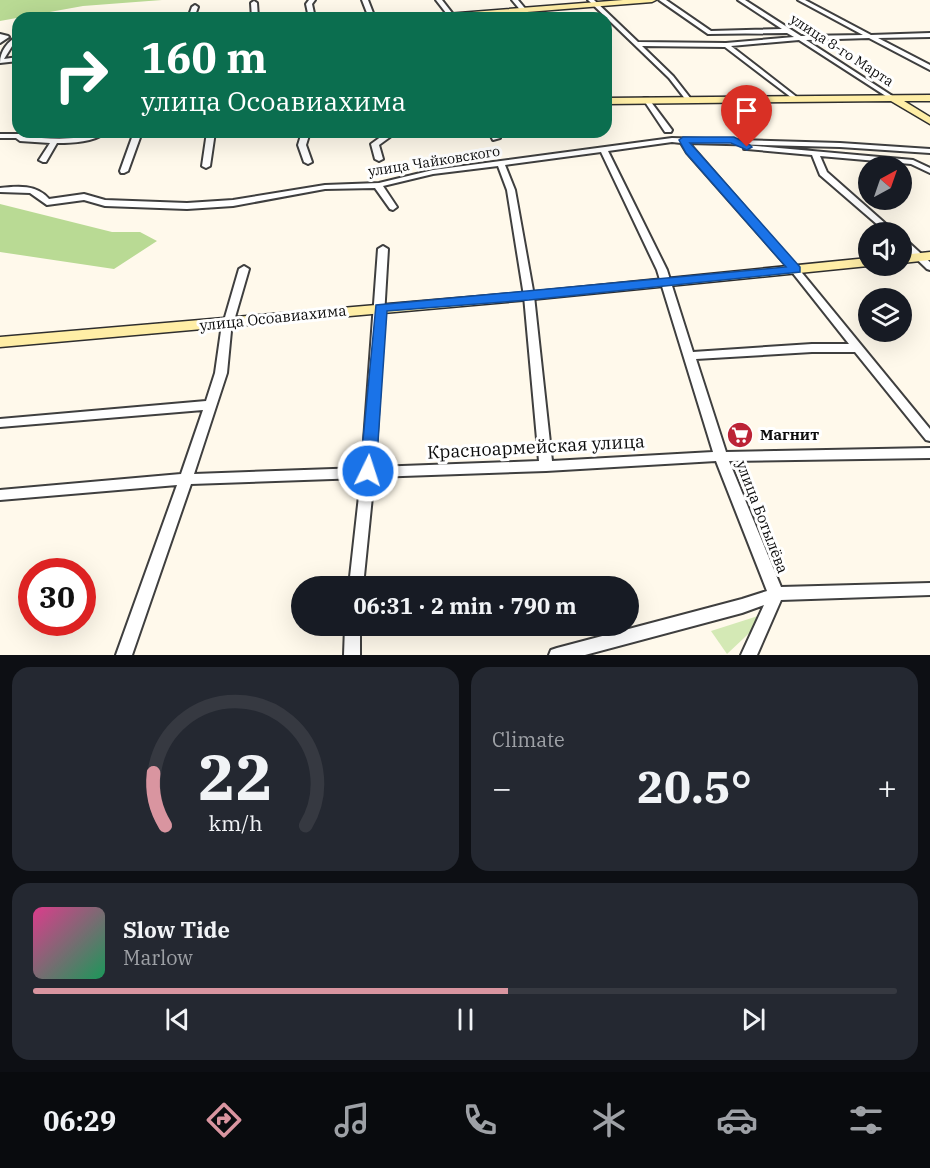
<!DOCTYPE html>
<meta charset="utf-8">
<style>
body{margin:0;font-family:"IBM Plex Serif",serif;background:#242831;color:#f1f3f6;height:100vh;display:flex;flex-direction:column;font-size:22px;white-space:nowrap}
*{box-sizing:border-box;margin:0}
p{font-size:20px;color:#9ea1a6}
.icon{flex:none;width:33px;height:33px;fill:none;stroke:currentColor;stroke-width:2;stroke-linecap:round;stroke-linejoin:round}
.map{position:relative;height:655px;overflow:hidden}
.sheet{display:flex;flex-direction:column;gap:12px;padding:12px;background:#0d0f14;flex:1}
.sheet>*{flex:none}
.banner{position:absolute;left:12px;top:12px;width:600px;height:126px;border-radius:18px;box-shadow:0 6px 24px #0002;background:#0b6e4f;color:#fff;overflow:hidden}
.needle{width:39px;rotate:40deg}
.fabs{position:absolute;left:858px;top:156px;display:grid;gap:12px}
.fabs a{display:grid;place-items:center;width:54px;height:54px;border-radius:50%;background:#171b24;box-shadow:0 6px 24px #0002;font-size:30px}
.speed{position:absolute;left:18px;top:558px;display:flex;gap:12px;font-size:30px;font-weight:700;text-align:center}
.speed>*{display:grid;place-content:center;width:78px;height:78px;border-radius:50%;background:#171b24;box-shadow:0 6px 24px #0002;line-height:1}
.speed .limit{border:9px solid #d22;background:#fff;color:#111}
.pin{position:absolute;display:grid;place-items:center;width:51px;height:51px;color:#fff;margin:-62px -26px;border-radius:50% 50% 50% 0;rotate:-45deg;box-shadow:0 0 6px #0007}
.pin .icon{rotate:45deg}
.me{position:absolute;width:66px;margin:-33px;rotate:4deg;stroke-linejoin:round;filter:drop-shadow(0 0 4px #0008)}
.turn{display:flex;align-items:center;gap:21px;height:126px;padding:0 30px;font-size:27px}
.turn .icon{width:78px;height:78px;stroke-width:2.5}
.turn b{display:block;font-size:42px;line-height:51px}
.big{font-size:45px;font-weight:800;line-height:1.1}
.sheet .widget{flex:1;display:flex;flex-direction:column;justify-content:center;gap:9px;min-width:0;padding:0 21px;border-radius:18px;background:#242831}
.sheet .dial{align-items:center;gap:0}
.dial svg{height:156px;overflow:visible;fill:none;stroke:#363941;stroke-width:7;stroke-linecap:round;text-anchor:middle}
.dial text{fill:#f1f3f6;stroke:none}
.song{display:flex;align-items:center;gap:18px}
.cover{width:72px;height:72px;border-radius:9px;background:linear-gradient(135deg,hsl(330 70% 55%),hsl(150 70% 35%))}
.played{height:6px;border-radius:3px;background:linear-gradient(90deg,#d995a0 55%,#363941 55%)}
.keys{display:flex;justify-content:space-around;direction:ltr}
.heat{display:flex;justify-content:space-between;align-items:center;font-size:33px;direction:ltr}
.sheet .tiles{flex:1;display:grid;gap:12px;grid-template-columns:1fr 1fr}
.widget:last-child{grid-column:span 2}
.trip{position:absolute;left:291px;top:576px;width:348px;height:60px;border-radius:30px;background:#171b24;box-shadow:0 6px 24px #0002;font-weight:800;line-height:60px;text-align:center}
.dock{display:flex;height:96px;justify-content:space-around;align-items:center;background:#090b0e;color:#9ea1a6}
.dock .icon{width:42px;height:42px}
.dock .active{color:#d995a0}
.dock b{font-size:27px;color:#f1f3f6}
.map>svg:first-child{display:block}
</style>
<div class="map">
<svg width="930" height="655" viewBox="0 0 930 655">
<rect width="100%" height="100%" fill="#fff9eb"/>
<path fill="#d4e9b5" d="M758,616L762,621L727,654L711,631Z"/>
<path fill="#b9da94" d="M0,0H162L83,6L0,21Z
M0,204L112,232H140L157,241L114,269L0,252Z"/>
<g fill="none" stroke-linecap="round" stroke-linejoin="round">
<g stroke="#3f3f3f" stroke-width="4">
<path id="street" d="M309,0H315L312,4L315,18H309L306,4Z
M362,0H368L375,18H369Z
M436,0H442L456,18H450Z
M512,0H518L533,18H527Z
M588,0H594L638,42L726,43L794,37L787,33L708,34L659,0H666L711,31L782,29L738,0H745L801,36L863,35L798,0H805L871,35L930,33V37L878,38L930,65V70L869,38L806,40L897,99L898,100L895,102L799,40L731,46L798,98L799,99L796,101L725,47L642,46L673,76L691,99L688,101L686,100L669,78Z
M254,1L257,3L258,18H252L251,3Z
M195,5L198,7L194,18H188L192,7Z
M52,16H97L100,18H49Z
M0,34L8,36L9,37L0,43Z
M18,36V41L14,43L4,59L18,57V61L0,63C0,51 8,41 18,36Z
M644,98H648L672,130L671,132H665L643,99Z
M97,132H107C93,142 74,143 57,143L46,162H43L39,160L50,143L20,141L16,138H0V134H20L24,137C48,138 74,142 97,132Z
M134,132H142L128,171L124,173H121L120,171Z
M207,132H215L210,166L206,168L202,166Z
M302,132H310L306,145L312,162L308,164L304,162L298,145Z
M382,132H390V137L379,145L383,159L379,161L375,159L371,144L382,136Z
M489,132H497L500,138L493,140Z
M672,138L840,143L930,149V153L840,147L689,143L798,268L930,429V441L926,440L855,352H812L696,359L726,452L930,448V458L729,461L781,587L930,583V595L781,600L757,655H741L764,605L742,613L585,655H549L551,650L557,648L742,599L767,591L716,461L546,471L374,477L363,586H349L361,478L191,484L132,655H116L177,485L0,500V490L181,474L203,410L0,427V419L206,401L215,373L221,331L239,269L244,266L249,269L231,331L227,373L194,474L362,468L378,249L383,246L388,249L375,467L539,461L524,296L507,190L498,166L433,174L383,186L397,207L393,210L390,209L375,188L325,189L233,206L187,209L105,206L84,200L47,205L30,193L0,192V188C17,186 37,184 49,199L84,194L105,200L187,203L233,200L325,185L379,183L433,170ZM672,142L681,143L687,153L792,272L849,344H812L693,352L667,270L608,151ZM601,152L657,270L713,452L552,461L534,296L515,190L505,165Z
M744,145L913,160L930,168V173L911,164L820,156L827,172L895,232H886L820,175L812,155L747,149H744Z
M902,238L905,239L930,262V270L927,269L902,245Z
M345,626H360V655H344Z"/>
</g>
<g stroke="#2e2e2e" stroke-width="3">
<path id="secondary" d="M623,0H656L652,2L451,18H417L421,16Z
M930,95V101H904L930,117V124L891,101L606,104V98Z
M930,252V260L902,263V255Z
M868,258L870,266H868L529,300L0,347V337L529,292Z"/>
</g>
<use href="#street" fill="#fff" fill-rule="evenodd"/>
<use href="#secondary" fill="#ffeea6" fill-rule="evenodd"/>
</g>
<path fill="#1a73e8" stroke="#114b97" stroke-width="1.5" d="M683,137H734L750,145L752,147L747,150L731,143H690L800,267V272L529,300L387,311L376,471L368,478L362,476L360,471L376,305L786,267L686,153L679,140Z"/>
<defs>
<g id="supermarket-disc" transform="scale(1.35)"><circle r="9.5" fill="#bc2336" stroke="#fff"/><path d="M-6-5.5h2.5l.6 2H6L4.5 2H-2.5L-4.4-4H-6ZM-1.5 3.2a1.3 1.3 0 1 0 .1 0ZM3 3.2a1.3 1.3 0 1 0 .1 0Z" fill="#fff"/></g>
</defs>
<g fill-rule="evenodd">
<use href="#supermarket-disc" x="740" y="435"/>
</g>
<g text-anchor="middle" stroke-width="6" stroke-linejoin="round" paint-order="stroke">
<g font-size="14" fill="#0c0c0c" stroke="#fff">
<text transform="translate(842 50) rotate(33)" y="5">улица 8-го Марта</text>
<text transform="translate(434 161) rotate(-9)" y="5">улица Чайковского</text>
</g>
<g font-size="15" fill="#0c0c0c" stroke="#fff">
<text transform="translate(273 318) rotate(-6)" y="5">улица Осоавиахима</text>
<text transform="translate(762 517) rotate(69)" y="5">улица Ботылёва</text>
</g>
<g font-size="15" font-weight="bold" fill="#0c0c0c" stroke="#fff" text-anchor="start">
<text x="760" y="440">Магнит</text>
</g>
<g font-size="18" fill="#0c0c0c" stroke="#fff">
<text transform="translate(536 447) rotate(-3)" y="6">Красноармейская улица</text>
</g>
</g>
</svg>
<div class="fabs">
<a><svg class="needle" viewBox="-14 -14 28 28"><path d="M0-13l5 13h-10z" fill="#e53935"/><path d="M0 13l5-13h-10z" fill="#9ea1a6"/></svg></a>
<a><svg class="icon" aria-label="sound" viewBox="0 0 24 24"><path d="M4 9h4l5-4v14l-5-4H4zM17 9q2 3 0 6"/></svg></a>
<a><svg class="icon" aria-label="layers" viewBox="0 0 24 24"><path d="M12 4l9 5-9 5-9-5zM3 14l9 5 9-5"/></svg></a>
</div>
<div class="speed"><div class="limit">30</div></div>
<div class="pin" style="left:747px;top:147px;background:#d93025"><svg class="icon" aria-label="arrive" viewBox="0 0 24 24"><path d="M6 21V4h12l-3 4 3 4H6"/></svg></div>
<svg class="me" style="left:368px;top:471px" viewBox="-20 -20 40 40"><circle r="17" fill="#1a73e8" stroke="#fff" stroke-width="3"/><path d="M0-11L8 9 0 5-8 9z" fill="#fff"/></svg>
<div class="trip">06:31 · 2 min · 790 m</div>
<div class="banner">
<div class="turn"><svg class="icon" aria-label="right" viewBox="0 0 24 24"><path d="M7 20v-9h11M14 6l5 5-5 5"/></svg><div><b>160 m</b>улица Осоавиахима</div></div>
</div>
</div>
<section class="sheet">
<div class="tiles">
<div class="widget dial"><svg viewBox="0 0 100 80">
<path d="M14 69A42 42 0 1 1 86 69"/>
<path d="M14 69A42 42 0 0 1 8 42" stroke="#d995a0"/>
<text x="50" y="56" font-size="32" font-weight="700">22</text>
<text x="50" y="72" font-size="11">km/h</text>
</svg></div>
<div class="widget"><p>Climate</p>
<div class="heat"><a>−</a><b class="big">20.5°</b><a>+</a></div>
</div>
<div class="widget">
<div class="song"><i class="cover"></i><div><b>Slow Tide</b><p>Marlow</p></div></div>
<div class="played"></div>
<div class="keys"><svg class="icon" aria-label="previous" viewBox="0 0 24 24"><path d="M18 5L8 12l10 7zM5 5v14"/></svg><svg class="icon" aria-label="pause" viewBox="0 0 24 24"><path d="M8 5v14M16 5v14"/></svg><svg class="icon" aria-label="next" viewBox="0 0 24 24"><path d="M6 5l10 7-10 7zM19 5v14"/></svg></div>
</div>
</div>
</section>
<nav class="dock">
<b>06:29</b>
<svg class="icon active" aria-label="directions" viewBox="0 0 24 24"><path d="M12 3l9 9-9 9-9-9zM9 14v-3h6M13 9l2 2-2 2"/></svg>
<svg class="icon" aria-label="music" viewBox="0 0 24 24"><path d="M9 18V5l10-2v13"/><circle cx="6" cy="18" r="3"/><circle cx="16" cy="16" r="3"/></svg>
<svg class="icon" aria-label="phone" viewBox="0 0 24 24"><path d="M5 4h4l2 5-3 2q2 4 5 5l2-3 5 2v4C11 20 4 13 5 4z"/></svg>
<svg class="icon" aria-label="climate" viewBox="0 0 24 24"><path d="M12 3v18M4 7l16 10M4 17L20 7"/></svg>
<svg class="icon" aria-label="car" viewBox="0 0 24 24"><path d="M5 17H2v-5l4-1 3-4h7l3 4 3 1v5h-3M9 17h6M6 11h13"/><circle cx="7" cy="17" r="2"/><circle cx="17" cy="17" r="2"/></svg>
<svg class="icon" aria-label="filters" viewBox="0 0 24 24"><path d="M4 7h16M4 17h16"/><circle cx="9" cy="7" r="2"/><circle cx="15" cy="17" r="2"/></svg>
</nav>
